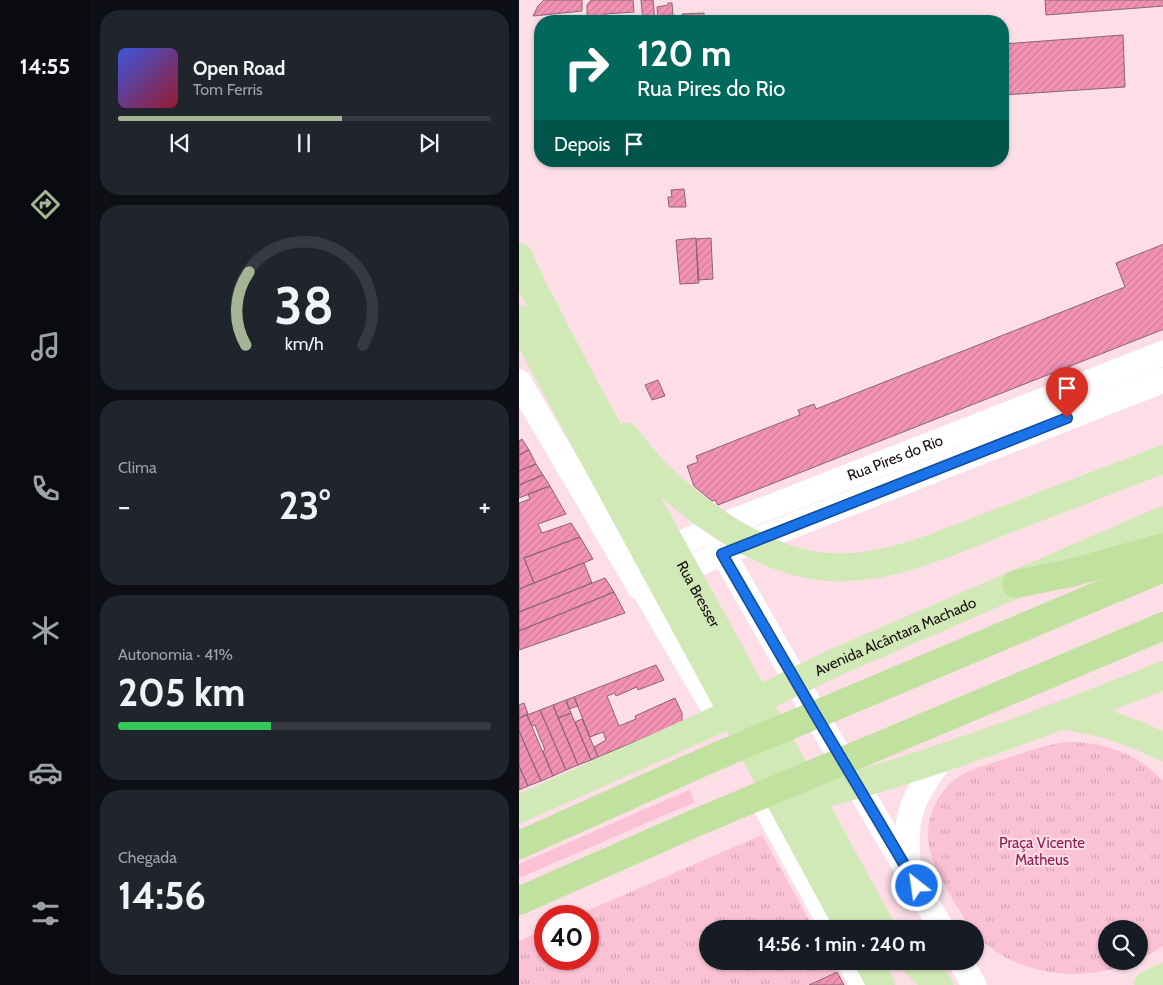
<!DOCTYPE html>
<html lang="pt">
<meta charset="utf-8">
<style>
body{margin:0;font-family:Cabin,sans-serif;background:#20242c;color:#f1f3f6;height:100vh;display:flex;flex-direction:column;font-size:19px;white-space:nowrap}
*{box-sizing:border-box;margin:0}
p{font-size:16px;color:#9ea1a6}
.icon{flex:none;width:28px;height:28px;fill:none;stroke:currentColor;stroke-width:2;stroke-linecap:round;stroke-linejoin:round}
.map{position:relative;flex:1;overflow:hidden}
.panel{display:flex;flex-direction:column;gap:10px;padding:10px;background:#0d0f14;width:429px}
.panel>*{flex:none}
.hud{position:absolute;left:15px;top:15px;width:475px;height:152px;border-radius:20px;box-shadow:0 1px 4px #0004;background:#00695c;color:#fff;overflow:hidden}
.fabs{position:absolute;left:579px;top:920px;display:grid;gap:10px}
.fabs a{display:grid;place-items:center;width:50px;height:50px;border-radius:50%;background:#171b24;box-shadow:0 1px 4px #0004;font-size:25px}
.speed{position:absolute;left:15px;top:905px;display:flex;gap:10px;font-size:25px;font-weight:700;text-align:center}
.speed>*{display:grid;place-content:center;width:65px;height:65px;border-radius:50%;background:#171b24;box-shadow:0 1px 4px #0004;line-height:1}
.speed .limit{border:8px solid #d22;background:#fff;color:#111}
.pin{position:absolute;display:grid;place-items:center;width:42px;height:42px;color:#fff;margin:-51px -21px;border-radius:50% 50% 50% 0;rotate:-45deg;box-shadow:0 0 5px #0007}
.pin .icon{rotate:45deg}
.me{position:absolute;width:55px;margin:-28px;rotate:330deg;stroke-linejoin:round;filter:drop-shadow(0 0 4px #0008)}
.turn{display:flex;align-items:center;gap:18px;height:105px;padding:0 20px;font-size:22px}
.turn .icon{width:65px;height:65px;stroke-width:2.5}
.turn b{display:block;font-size:35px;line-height:42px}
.then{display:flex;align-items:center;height:48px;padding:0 20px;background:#0003;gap:10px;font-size:19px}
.big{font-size:38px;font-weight:700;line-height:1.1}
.panel .widget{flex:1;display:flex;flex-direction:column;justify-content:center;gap:8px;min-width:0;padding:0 18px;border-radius:20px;background:#20242c}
.panel .dial{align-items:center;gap:0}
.dial svg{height:130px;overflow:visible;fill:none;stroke:#363941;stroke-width:7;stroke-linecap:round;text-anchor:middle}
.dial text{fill:#f1f3f6;stroke:none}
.song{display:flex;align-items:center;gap:15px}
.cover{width:60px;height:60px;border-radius:8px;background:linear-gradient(135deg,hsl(230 70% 55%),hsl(350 70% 35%))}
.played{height:5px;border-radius:2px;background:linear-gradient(90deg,#a4b494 60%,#363941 60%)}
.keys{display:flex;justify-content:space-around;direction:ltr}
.heat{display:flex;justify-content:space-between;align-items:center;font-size:28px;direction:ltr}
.charge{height:8px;border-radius:4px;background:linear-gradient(90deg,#34c759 41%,#363941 0)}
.trip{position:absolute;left:180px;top:920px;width:285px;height:50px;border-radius:25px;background:#171b24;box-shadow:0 1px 4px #0004;font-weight:700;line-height:50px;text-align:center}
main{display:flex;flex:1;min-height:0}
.dock{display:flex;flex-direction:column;width:90px;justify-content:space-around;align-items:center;background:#090b0e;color:#9ea1a6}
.dock .icon{width:35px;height:35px}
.dock .selected{color:#a4b494}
.dock b{font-size:22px;color:#f1f3f6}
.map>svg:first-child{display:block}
</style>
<main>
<nav class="dock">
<b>14:55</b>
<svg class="icon selected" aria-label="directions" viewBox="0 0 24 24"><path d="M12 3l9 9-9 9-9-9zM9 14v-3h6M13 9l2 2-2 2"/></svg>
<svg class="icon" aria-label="music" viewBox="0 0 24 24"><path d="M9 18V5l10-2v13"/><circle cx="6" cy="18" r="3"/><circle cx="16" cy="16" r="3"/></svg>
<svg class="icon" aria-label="phone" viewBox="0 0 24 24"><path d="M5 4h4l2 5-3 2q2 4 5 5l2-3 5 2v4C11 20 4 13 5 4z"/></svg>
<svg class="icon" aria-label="climate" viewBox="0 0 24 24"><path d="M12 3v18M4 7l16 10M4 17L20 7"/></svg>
<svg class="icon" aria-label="car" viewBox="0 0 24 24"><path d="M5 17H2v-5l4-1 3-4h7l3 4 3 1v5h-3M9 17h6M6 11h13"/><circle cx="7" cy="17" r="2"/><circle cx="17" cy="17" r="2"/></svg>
<svg class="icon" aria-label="filters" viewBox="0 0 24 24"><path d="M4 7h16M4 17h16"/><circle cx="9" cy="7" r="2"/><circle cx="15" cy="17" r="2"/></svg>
</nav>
<section class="panel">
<div class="widget">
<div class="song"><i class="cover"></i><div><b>Open Road</b><p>Tom Ferris</p></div></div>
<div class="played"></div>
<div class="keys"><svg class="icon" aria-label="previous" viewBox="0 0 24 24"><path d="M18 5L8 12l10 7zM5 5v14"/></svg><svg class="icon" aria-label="pause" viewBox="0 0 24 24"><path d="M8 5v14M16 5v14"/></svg><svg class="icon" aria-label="next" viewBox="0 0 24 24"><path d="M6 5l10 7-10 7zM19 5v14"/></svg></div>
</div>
<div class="widget dial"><svg viewBox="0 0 100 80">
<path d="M14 69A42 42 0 1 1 86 69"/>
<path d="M14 69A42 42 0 0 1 16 24" stroke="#a4b494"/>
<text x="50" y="56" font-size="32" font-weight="700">38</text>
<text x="50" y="72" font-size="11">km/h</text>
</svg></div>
<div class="widget"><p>Clima</p>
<div class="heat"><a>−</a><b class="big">23°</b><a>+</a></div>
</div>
<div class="widget"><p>Autonomia · 41%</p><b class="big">205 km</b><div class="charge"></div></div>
<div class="widget"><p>Chegada</p><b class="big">14:56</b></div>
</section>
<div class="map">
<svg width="645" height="985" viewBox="0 0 645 985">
<defs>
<pattern id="park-tufts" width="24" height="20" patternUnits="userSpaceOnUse" patternTransform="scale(1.25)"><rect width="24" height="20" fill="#fac2d4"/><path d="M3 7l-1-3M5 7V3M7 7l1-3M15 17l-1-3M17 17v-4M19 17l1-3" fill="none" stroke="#d6a6b5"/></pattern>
<pattern id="building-hatch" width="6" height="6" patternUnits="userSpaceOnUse" patternTransform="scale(1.25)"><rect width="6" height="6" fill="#f392b4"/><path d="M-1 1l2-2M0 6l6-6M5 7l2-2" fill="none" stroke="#d07d9a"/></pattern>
</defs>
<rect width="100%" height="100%" fill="#fddee7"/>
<path fill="#fac2d4" d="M170,790L176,802L0,878V864Z"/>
<path fill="url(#park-tufts)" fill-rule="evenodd" d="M545,742C583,741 618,753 644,781V946C589,985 505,985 456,934V929H452C439,907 417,875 411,851C403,821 419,787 446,773C458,767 473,763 486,759C505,752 524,746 545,742ZM588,929H620V961H588Z
M243,835L295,929H189V961H312L317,971L288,985H0V941L26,929V959H69V916H56Z"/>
<path fill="url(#building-hatch)" stroke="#876670" d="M25,0H63V11L14,16L19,6Z
M72,0H114L115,12L86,14L87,21H68V5Z
M122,0H134L136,21H124Z
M526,0H645V6L527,15Z
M149,3H153L154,16L156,15V21H139L138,7L149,5Z
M185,13V21H164L163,14Z
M604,35L606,87L484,95V44Z
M16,64H21V133H20Z
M165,189L167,207H150L149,197H153L152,190Z
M177,238L180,283L161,284L157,240Z
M192,238L194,279L179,280L177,239Z
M645,244V329L199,505L196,500L193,501L175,486L168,466L179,462L177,456L281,415L279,410L295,404L297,409L606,287L597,263Z
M139,380L146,396L133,400L126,385Z
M3,439L10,450L0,455V441Z
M10,450L17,464L0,471V455Z
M17,464L24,475L0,485V471Z
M24,475L31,486L0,498V485Z
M31,486L47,514L19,524L23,533L52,523L61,537L5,558L15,583L0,589V503L11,499L9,494Z
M61,537L74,559L15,583L5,558Z
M65,563L73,583L0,612V589Z
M86,578L95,592L0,631V612Z
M95,592L106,613L0,650V631Z
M137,665L145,680L119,690L118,687L97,696L96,693L88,696L100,726L117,719L116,716L156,698L163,713V722L79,757L75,747L87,740L84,732L71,737L55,697Z
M55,697L59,706L50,709L47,700Z
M47,700L52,713L39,718L34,705Z
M5,703L9,714L0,718V705Z
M34,705L59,765L47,770L21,710Z
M21,710L47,770L34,776L24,751L26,750L16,725L13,726L8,715Z
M52,713L72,760L59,765L39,718Z
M8,715L34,776L22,781L0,731V718Z
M63,719L79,757L72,760L56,722Z
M0,731L22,781L9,786L0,766Z
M0,766L9,786L0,790Z
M318,972L325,985H290Z"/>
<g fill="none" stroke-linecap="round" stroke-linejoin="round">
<path stroke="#fff" stroke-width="20" d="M121,588L189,704
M245,809L311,929
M328,961L340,985"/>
<g stroke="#fff" stroke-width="25">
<path d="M0,382L121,588L214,549L645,380"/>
<path d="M196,539L296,714L423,929"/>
<path id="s1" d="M136,555L192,530L645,353"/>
<path d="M390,867C383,818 394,796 423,758"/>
<path d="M441,961L455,985"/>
</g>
<g stroke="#d0e9b6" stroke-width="28">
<path id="s2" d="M0,257L13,286L66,388L363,929"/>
<path d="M0,319L331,929"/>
<path d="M107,437C117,449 127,463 138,474C175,511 241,557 293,565C360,577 428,542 489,519C541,499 592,479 645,459"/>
<path d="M545,715L588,724L616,734L645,747"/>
<path d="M274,802C401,770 523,724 645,675"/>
<path id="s3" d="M0,809L183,727L315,663L645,520"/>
<path d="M349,961L362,985"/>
<path d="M394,961L420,985"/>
<path d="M629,985L645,977"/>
</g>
<path stroke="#c0e29e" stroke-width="28" d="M497,584L552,573L645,547
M0,845L196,757L645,568
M0,901L174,824L645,626"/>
</g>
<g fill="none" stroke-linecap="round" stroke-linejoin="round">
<g stroke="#114b97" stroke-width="12">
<path id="route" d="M398,886L296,714L203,554L548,418"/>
</g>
<use href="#route" stroke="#1a73e8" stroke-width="9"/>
</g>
<g text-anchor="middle" stroke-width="4" stroke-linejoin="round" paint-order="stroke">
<g font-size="15" fill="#1a0e12" stroke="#fddee7">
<text dy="5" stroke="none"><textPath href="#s1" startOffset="259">Rua Pires do Rio</textPath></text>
<text dy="5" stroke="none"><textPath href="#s2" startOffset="382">Rua Bresser</textPath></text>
<text dy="5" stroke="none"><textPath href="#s3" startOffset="414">Avenida Alcântara Machado</textPath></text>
</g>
<g font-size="15" fill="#8d1c51" stroke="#fddee7">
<text x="523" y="848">Praça Vicente<tspan x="523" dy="17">Matheus</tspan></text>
</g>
</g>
</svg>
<div class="fabs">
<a><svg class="icon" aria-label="search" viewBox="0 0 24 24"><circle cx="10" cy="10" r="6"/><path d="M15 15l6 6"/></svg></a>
</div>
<div class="speed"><div class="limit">40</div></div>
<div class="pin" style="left:548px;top:418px;background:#d93025"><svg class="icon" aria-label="arrive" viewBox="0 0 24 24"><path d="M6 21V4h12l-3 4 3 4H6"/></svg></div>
<svg class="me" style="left:398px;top:886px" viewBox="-20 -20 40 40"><circle r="17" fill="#1a73e8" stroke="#fff" stroke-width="3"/><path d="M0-11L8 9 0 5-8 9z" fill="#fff"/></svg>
<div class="trip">14:56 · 1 min · 240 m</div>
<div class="hud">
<div class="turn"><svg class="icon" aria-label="right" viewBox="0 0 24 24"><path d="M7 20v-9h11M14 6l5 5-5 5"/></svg><div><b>120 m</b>Rua Pires do Rio</div></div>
<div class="then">Depois<svg class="icon" aria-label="arrive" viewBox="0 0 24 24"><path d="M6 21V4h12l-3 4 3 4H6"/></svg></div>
</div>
</div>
</main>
